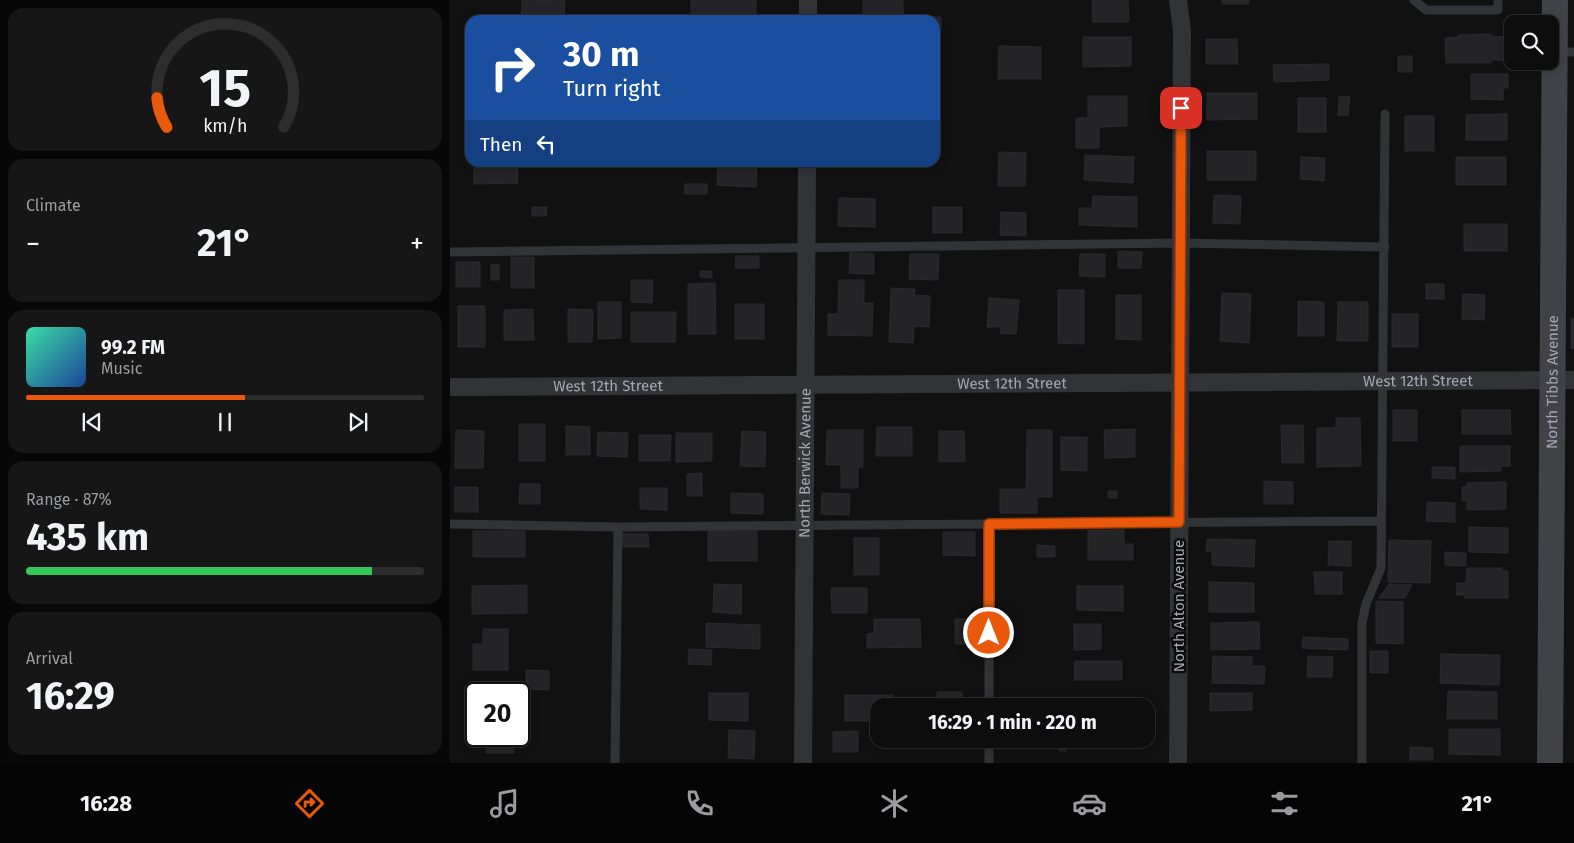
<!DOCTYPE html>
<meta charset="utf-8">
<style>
body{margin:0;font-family:"Fira Sans",sans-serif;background:#161617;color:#f1f3f6;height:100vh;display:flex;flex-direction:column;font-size:19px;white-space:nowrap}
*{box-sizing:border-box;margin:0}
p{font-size:16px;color:#9a9c9e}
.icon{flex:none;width:28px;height:28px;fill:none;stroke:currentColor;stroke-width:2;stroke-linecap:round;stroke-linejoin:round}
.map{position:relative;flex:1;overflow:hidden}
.details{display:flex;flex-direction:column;gap:8px;padding:8px;background:#070708;width:450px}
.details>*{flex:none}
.banner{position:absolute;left:15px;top:15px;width:475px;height:152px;border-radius:15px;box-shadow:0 2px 8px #0003,0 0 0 1px #2d2d2e;background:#1a4fa0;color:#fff;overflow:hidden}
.fabs{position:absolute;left:1054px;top:15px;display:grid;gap:10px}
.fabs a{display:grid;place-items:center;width:55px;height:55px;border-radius:10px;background:#0d0d0e;box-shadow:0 2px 8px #0003,0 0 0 1px #2d2d2e;font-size:25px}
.speed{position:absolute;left:15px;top:682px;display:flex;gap:10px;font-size:25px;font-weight:700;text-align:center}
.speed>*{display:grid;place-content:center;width:65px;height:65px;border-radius:50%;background:#0d0d0e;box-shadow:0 2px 8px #0003,0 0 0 1px #2d2d2e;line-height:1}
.speed .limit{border:2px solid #111;border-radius:8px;background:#fff;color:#111}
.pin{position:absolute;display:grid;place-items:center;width:42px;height:42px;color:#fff;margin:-21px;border-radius:10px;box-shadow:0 2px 8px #0006}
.me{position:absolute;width:55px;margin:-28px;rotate:0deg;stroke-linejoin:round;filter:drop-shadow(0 0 4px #0008)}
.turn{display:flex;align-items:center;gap:18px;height:105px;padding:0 15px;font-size:22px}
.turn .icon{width:65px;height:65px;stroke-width:2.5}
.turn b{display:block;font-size:35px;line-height:42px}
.then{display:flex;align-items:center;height:48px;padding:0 15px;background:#0003;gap:10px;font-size:19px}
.big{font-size:38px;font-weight:700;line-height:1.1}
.details .tile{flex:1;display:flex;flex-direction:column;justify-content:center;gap:8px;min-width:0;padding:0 18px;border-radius:15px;background:#161617}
.details .dial{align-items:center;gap:0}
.dial svg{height:130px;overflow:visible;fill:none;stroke:#2d2d2e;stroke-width:7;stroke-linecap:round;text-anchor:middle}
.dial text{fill:#f1f3f6;stroke:none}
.song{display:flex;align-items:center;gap:15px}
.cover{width:60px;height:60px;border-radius:8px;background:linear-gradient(135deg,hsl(160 70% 55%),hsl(220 70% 35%))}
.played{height:5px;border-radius:2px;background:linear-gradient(90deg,#ea580c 55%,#2d2d2e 55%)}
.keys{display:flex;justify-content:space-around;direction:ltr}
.heat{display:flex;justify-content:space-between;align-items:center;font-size:28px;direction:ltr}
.charge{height:8px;border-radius:4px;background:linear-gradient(90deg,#34c759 87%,#2d2d2e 0)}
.trip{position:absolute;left:420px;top:698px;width:285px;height:50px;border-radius:15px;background:#0d0d0e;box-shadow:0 2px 8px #0003,0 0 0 1px #2d2d2e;font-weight:700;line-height:50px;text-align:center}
.menu{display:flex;height:80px;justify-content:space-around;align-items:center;background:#050506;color:#9a9c9e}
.menu .icon{width:35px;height:35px}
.menu .active{color:#ea580c}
.menu b{font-size:22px;color:#f1f3f6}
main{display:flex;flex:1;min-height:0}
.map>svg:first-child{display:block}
</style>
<main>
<section class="details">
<div class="tile dial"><svg viewBox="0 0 100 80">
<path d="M14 69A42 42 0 1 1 86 69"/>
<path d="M14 69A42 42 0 0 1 8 51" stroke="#ea580c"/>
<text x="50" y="56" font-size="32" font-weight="700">15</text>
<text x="50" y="72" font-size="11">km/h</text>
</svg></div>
<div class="tile"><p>Climate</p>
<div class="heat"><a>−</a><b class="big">21°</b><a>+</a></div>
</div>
<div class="tile">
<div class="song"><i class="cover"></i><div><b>99.2 FM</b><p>Music</p></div></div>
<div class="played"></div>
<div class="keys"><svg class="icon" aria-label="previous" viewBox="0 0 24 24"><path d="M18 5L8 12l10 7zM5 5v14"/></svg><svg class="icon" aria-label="pause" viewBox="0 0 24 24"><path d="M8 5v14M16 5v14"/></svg><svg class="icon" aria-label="next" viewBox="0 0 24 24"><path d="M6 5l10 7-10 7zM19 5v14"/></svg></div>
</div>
<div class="tile"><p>Range · 87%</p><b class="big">435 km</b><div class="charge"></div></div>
<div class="tile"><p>Arrival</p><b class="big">16:29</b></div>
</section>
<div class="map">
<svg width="1124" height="763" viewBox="0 0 1124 763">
<rect width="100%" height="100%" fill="#111112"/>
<path fill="#242426" stroke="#2b2b2e" d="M72,0L115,1L114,20H71Z
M241,0H306V19H241Z
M413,0H453V18H413Z
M642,0H678L679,22H643Z
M772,0H799V4H772Z
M463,17H491V31H485V20H463Z
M1041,34L1042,37L1056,36L1057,60H1041V63H996L995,38L1008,37V35Z
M633,37H681V66L633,67Z
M756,39H787L788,64H756Z
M549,46L591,47V79H548Z
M948,56H962V72H948Z
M879,64V80L824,82L823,65Z
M1021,74H1058V88H1053V100L1021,99Z
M757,93H807V119L757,120Z
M638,96H677V126L649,127V148H626V118H638Z
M889,96L900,97L898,116L888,115Z
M848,98H876V132H848Z
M1057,114V140H1016V115Z
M955,116H984V151H955Z
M757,151H806V180H757Z
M549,152L576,153L575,186H548Z
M635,155L684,157L683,183L634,180Z
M851,157L875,158L874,181L850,179Z
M1006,157H1056V185H1006Z
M24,162H67L68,183L24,184Z
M268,162H307L306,187L267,185Z
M235,184H257V194H234Z
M764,195L791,196L790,224L763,223Z
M643,196L687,197V227L629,225V208H642Z
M389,198L425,199V227L388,226Z
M82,207H97L96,216H82Z
M483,207H512V233H483Z
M551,212L576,213V236L550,235Z
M1014,224H1057V251H1014Z
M668,251L692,252L691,268H668Z
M400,253L424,254V274L399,273Z
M460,254H489L488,280L459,279Z
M630,254H655V277L629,276Z
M286,256H309V268H285Z
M61,257H84V288H61Z
M6,262H30V287H6Z
M41,264L49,265V280H41Z
M250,271H262V278L250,277Z
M181,280H203L202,303L181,302Z
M389,280H414V303H423L422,336L378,335V314H388Z
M265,283L266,334H238V284Z
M976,284H994V299H976Z
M441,288L465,289L464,295L480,296L479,327L464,326L463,343L439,342Z
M608,290H634V344L608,343Z
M772,293L801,294L799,343L770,341Z
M1013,294L1035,295L1034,320L1012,319Z
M666,295H691V340L666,339Z
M539,298L569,300L566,334L550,333L551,327H537Z
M848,301L874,302V336H848Z
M148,302H171V338L148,339Z
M888,302H918V341H887Z
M285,304H314V339H285Z
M8,306H35V347H8Z
M83,309L84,340H54V310Z
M118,309L143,310L142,342H118Z
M181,312H226L225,342H181Z
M942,314H968V347H942Z
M1121,319H1124V349L1121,348Z
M943,410H967V441H943Z
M1012,410H1060L1061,434H1012Z
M886,418H910L911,466L867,467V428H886Z
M69,424H95V461H69Z
M831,425H853L854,463H832Z
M116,426L140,427V455H116Z
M427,427H462V456H426Z
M685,429V457L655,458L654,430Z
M6,430L34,431L33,468H5Z
M377,430H413V467H408V488H391V465H376Z
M577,430H602V497H587V513H550V489H576Z
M292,431L316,432L315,467L290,466Z
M489,431H514L515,461L489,462Z
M148,432L178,433L177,457L147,456Z
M226,433H262V461L226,462Z
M189,435H221L220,461H189Z
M611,437H637V471L611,470Z
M1010,446H1060V466H1051V471L1010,472Z
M982,467H1005V479L982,478Z
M252,473V496H237V474Z
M814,481L843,482V504H814Z
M1056,482V509L1017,510V501H1012V487H1017V483Z
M70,484H90V504H69Z
M5,487H28V512H5Z
M190,488H217V510L190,509Z
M658,491H667V498H658Z
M281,493L313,494V514L281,513Z
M372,493L400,494L399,515L371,514Z
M977,502L1005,503V522L976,521Z
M1019,527L1058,528V553L1019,552Z
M638,530H674V544H683V560H638Z
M23,531H75V557H23Z
M258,531H307V561H258Z
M493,532H525V556L493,555Z
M172,534H198L199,547H172Z
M404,538H429V575H404Z
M757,539L805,540L804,567L762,565V551H756Z
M939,540L981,541L980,583L938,582Z
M879,541H901V566L878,565Z
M587,545L605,546V557H587Z
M995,552L1016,553V566L995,565Z
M1017,568H1052V571H1058V598H1015V595H1006L1007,583H1016Z
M864,572H892V594H865Z
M759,582L804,583V612H759Z
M264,584L292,585L291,614L263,612Z
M939,584L962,585L955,598H929Z
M77,585V613L22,614V586Z
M627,586H673V611L627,610Z
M381,588H417V613H382Z
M926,601L953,602V644L926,643Z
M424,619H470L471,647L417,648V634L424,633Z
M505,619H522V644H505Z
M809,622L810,649L761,650V623Z
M256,623L310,625V649L256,647Z
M624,624H651V649L624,650Z
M33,629H58V670H23V644H33Z
M853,637L898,639V650L852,648Z
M239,649L262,650L261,665L238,664Z
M920,651H938V673H920Z
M991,654L1050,655L1049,685L990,683Z
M763,656L802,657V666H815L814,684L762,683Z
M858,656L883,657L882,677H857Z
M625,661H672V680H624Z
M76,670L99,671V690L76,689Z
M998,691L1047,692V719H997Z
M487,692H512L513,706H487Z
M259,693H298V721L259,720Z
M760,693H802V710L760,711Z
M395,695H443V701H461V706H429V721H395Z
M609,698H669V706H609Z
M999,729H1050V755L999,754Z
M279,730L305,731L304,759L278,758Z
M408,731V752H383V732Z
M36,736H64V753H36Z
M609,739H617L616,751H609Z
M960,747L983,748V760H960Z"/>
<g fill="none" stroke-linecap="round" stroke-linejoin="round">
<path stroke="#323337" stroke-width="9" d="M964,0L976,10H1048V0
M1108,52H1124
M0,252L730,243L935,247
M0,524L168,527L930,521
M539,706V524
M165,763L168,527
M539,763V739
M912,763V623L916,604L931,568L935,114"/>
<g stroke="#323337" stroke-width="18">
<path d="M728,0L732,31L728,763"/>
<path d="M358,20V0"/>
<path id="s1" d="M0,387L1124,380"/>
<path id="s2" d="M353,763L357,162"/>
</g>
<path stroke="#404247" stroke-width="26" id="s3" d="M1100,763L1105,0"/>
</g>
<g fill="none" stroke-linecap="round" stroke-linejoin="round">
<g stroke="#983908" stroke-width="12">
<path id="route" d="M539,633V524L729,522L731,108"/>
</g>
<use href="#route" stroke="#ea580c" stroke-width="9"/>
</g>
<g text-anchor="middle" stroke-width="5" stroke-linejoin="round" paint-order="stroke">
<g font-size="15" fill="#a3a8b2" stroke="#0c0c0d">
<text dy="5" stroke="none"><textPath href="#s1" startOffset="968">West 12th Street</textPath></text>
<text dy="5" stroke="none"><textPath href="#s3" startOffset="381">North Tibbs Avenue</textPath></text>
<text dy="5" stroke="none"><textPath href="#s1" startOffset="562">West 12th Street</textPath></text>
<text dy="5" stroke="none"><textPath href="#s1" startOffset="158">West 12th Street</textPath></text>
<text dy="5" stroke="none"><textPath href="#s2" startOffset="300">North Berwick Avenue</textPath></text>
<text transform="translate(729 606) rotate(-90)" y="5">North Alton Avenue</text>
</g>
</g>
</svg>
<div class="fabs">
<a><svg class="icon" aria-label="search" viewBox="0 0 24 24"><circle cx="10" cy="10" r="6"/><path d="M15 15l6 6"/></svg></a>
</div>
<div class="speed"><div class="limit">20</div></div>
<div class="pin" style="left:731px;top:108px;background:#d93025"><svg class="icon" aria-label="arrive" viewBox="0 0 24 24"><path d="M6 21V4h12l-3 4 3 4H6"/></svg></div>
<svg class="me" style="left:539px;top:633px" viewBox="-20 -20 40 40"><circle r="17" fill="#ea580c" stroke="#fff" stroke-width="3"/><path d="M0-11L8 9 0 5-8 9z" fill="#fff"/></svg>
<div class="trip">16:29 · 1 min · 220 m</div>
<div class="banner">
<div class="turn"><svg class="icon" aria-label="right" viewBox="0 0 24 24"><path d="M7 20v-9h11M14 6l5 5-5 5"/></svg><div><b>30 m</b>Turn right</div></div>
<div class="then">Then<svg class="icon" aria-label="left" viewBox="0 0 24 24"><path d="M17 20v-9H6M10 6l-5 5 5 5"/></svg></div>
</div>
</div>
</main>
<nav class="menu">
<b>16:28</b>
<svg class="icon active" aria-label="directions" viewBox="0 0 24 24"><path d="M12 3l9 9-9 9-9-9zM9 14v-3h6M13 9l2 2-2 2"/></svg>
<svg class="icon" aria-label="music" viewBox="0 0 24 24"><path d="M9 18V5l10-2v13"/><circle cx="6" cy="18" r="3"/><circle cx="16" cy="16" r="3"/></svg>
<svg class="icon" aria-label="phone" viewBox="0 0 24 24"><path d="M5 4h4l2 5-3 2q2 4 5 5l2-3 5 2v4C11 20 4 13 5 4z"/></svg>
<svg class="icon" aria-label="climate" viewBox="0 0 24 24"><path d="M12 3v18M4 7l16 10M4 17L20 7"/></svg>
<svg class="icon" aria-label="car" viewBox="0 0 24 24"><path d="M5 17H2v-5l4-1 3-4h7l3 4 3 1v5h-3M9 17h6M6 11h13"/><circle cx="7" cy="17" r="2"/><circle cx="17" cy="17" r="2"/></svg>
<svg class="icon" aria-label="filters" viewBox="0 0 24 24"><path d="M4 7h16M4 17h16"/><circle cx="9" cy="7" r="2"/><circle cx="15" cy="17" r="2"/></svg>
<b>21°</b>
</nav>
